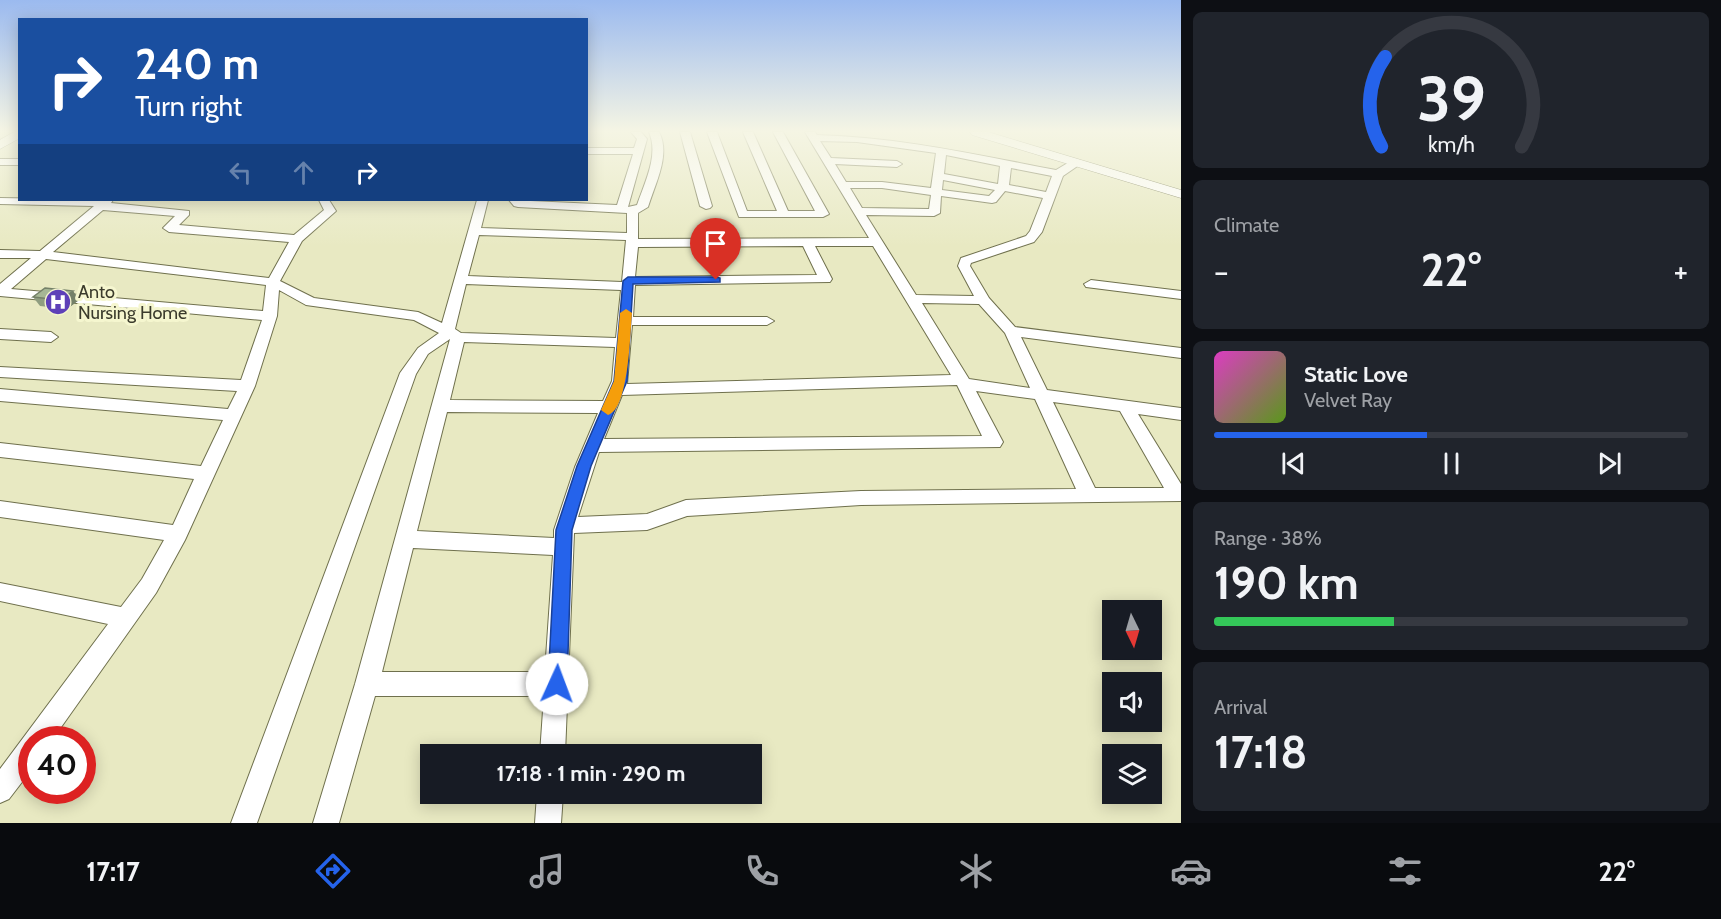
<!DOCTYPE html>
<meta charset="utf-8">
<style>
body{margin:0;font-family:Cabin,sans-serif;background:#20242c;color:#f1f3f6;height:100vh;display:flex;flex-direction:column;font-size:22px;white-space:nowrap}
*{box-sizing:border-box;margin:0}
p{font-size:20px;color:#9ea1a6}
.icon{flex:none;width:33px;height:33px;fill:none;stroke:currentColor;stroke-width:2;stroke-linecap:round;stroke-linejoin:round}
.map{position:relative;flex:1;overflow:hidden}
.side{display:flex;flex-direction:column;gap:12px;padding:12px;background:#0d0f14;width:540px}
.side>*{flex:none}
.top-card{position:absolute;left:18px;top:18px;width:570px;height:183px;border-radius:0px;box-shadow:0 3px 15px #0003;background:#1a4fa0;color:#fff;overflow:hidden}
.needle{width:39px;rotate:175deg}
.fabs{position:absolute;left:1102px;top:600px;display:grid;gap:12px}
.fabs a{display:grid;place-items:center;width:60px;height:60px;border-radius:0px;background:#171b24;box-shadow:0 3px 15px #0003;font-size:30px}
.speed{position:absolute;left:18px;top:726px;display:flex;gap:12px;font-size:30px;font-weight:700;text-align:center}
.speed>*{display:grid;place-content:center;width:78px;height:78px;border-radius:50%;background:#171b24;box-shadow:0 3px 15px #0003;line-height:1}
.speed .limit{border:9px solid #d22;background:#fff;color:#111}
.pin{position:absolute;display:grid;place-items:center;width:51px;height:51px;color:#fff;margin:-62px -26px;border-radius:50% 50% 50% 0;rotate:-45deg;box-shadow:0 0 6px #0007}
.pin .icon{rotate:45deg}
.me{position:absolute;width:66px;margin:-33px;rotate:2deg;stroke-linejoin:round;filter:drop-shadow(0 0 4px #0008)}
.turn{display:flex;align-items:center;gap:21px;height:126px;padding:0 18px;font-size:27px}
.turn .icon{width:78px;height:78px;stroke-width:2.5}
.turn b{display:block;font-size:42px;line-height:51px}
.lanes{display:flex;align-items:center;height:57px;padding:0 18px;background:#0003;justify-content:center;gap:30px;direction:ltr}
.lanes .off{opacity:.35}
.big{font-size:45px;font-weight:700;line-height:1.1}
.side .card{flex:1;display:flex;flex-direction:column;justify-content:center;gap:9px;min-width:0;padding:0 21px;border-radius:9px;background:#20242c}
.side .dial{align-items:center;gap:0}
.dial svg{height:156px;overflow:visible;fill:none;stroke:#363941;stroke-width:7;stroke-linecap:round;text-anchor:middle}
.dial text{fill:#f1f3f6;stroke:none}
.song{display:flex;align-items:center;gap:18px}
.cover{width:72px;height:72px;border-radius:9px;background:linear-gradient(135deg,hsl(310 70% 55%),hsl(90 70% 35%))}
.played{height:6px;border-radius:3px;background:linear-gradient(90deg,#2563eb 45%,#363941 45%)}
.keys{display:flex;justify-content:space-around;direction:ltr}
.heat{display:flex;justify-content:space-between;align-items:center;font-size:33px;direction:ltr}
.charge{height:9px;border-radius:4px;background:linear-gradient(90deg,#34c759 38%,#363941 0)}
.trip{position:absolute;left:420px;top:744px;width:342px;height:60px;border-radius:0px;background:#171b24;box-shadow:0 3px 15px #0003;font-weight:700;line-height:60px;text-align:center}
.menu{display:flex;height:96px;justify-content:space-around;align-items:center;background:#090b0e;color:#9ea1a6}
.menu .icon{width:42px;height:42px}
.menu .current{color:#2563eb}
.menu b{font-size:27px;color:#f1f3f6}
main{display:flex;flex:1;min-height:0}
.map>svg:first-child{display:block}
</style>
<main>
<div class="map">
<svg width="1181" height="823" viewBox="0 0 1181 823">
<rect width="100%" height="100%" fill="#e8e9c2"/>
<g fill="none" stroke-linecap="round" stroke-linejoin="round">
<g stroke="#6f704d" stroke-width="2">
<path id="minor" d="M631,132H641L647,139L628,207L637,205C645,182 659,155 649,132H659C671,155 655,184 648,207L638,213V239L869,238L805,132H815L817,135C898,137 977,155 1056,170L1071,161H1079V165L1063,176L1042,232L1034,242L971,263L970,266L989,298L1015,327L1181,348V358L1021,337L1047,390L1181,408V420L1138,414L1181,484V501L861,505L687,516L647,530L574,533L565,754H540L544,696H375L339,823H313L355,684L450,339L428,354L416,374L257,823H231L400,373L418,348L439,333L414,320L306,305L279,290L277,316L255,386L185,540L156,593L52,740H32V769L9,799L0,803V769L108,624L0,601V583L121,607L142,579L164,540L0,517V501L173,525L194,479L0,457V443L201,466L223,420L0,401V389L228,409L237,391L0,377V367L241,380L262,320L0,296V284L31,258H0V250L40,251L94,206L0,204V198L113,200L111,203L189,211V215L179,225L294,235L324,210L319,200H329L336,211L302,241L280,281L314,298L418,312L442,323L477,200H488L481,228L627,233V213L518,207L514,206L509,200L617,205L633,154H586V148H634L637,139ZM820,141L857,142L936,153L931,188L882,182H846L835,164L897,167L902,164L897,161L831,158ZM946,155L1000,166L998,184L944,174ZM1011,168L1052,176L1046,192L1009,185ZM943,180L995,190L989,196L942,190ZM850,188H882L931,195L929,209L862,208ZM1005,191L1043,198L1030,231L1026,236L961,258L958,266L974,296L916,295L866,215L934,216L940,213L941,196L992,203L996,202ZM103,210L175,216L163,228L169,232L289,242L269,278L53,252ZM479,235L626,240L622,282L468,276ZM803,246L817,275L635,277L638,247ZM815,246H873L951,375L627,384L632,325H767L774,321L767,317H633L635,285L830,282L832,279ZM46,259L266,285L263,311L11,289ZM466,284L621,290L616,338L461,333L455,329ZM922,303L979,304L1005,333L1030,388L969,379ZM464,342L615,347L612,381L603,401L450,400ZM957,385L982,436L604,439L622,395ZM976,391L1035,399L1076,489L861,491L686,500L647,514L578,517L599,452L1000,447L1003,442ZM1053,402L1120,411L1164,488H1095ZM447,412L598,413L575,467L554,530V538L417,531ZM413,548L553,555L545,672H382Z
M680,132H690L712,206L710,208L706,209L700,206Z
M707,132H717L747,211H777L743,132H753L788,211H815L773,132H783L829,214L823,217H739Z
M0,159H20V165H0Z
M1091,280L1181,291V299L1086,287L1084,284Z
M0,329L51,332L58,337L51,342L0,339Z
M537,794H563L561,823H535Z"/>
</g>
<g stroke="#6f704d" stroke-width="1">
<path id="major" d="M14,132H20V138L0,149V140Z
M970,132H988L1181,190V198L972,135Z"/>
</g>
<use href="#minor" fill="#fff" fill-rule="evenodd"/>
<use href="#major" fill="#fff" fill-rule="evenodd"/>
</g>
<path fill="#8f9d80" d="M73,291L79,300L67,309L40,306L33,297Z"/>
<path fill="#748068" d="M73,291L79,300L67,309L60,300Z"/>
<path fill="#a6b795" stroke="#748068" stroke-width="1.5" d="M45,288L73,291L60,300L33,297Z"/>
<linearGradient id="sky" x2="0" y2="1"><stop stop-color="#9bbaef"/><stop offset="0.53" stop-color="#f5f5e4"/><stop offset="1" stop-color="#f5f5e4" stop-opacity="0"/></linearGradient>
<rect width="1181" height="247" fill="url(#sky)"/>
<path fill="#2563eb" stroke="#184099" stroke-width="1.5" d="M716,277L720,278V282L633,284L627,381L591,466L572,530L567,684L564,690L557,693L550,690L548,684L556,530L577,466L614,381L623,281L628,277Z"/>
<path fill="#f59e0b" d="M626,309L632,313C630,333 629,409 608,415L601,410L614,381L620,313Z"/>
<defs>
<g id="hospital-disc" transform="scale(1.35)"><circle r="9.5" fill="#5e40b8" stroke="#f5f6cf"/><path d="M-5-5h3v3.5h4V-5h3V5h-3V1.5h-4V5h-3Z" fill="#fff"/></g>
</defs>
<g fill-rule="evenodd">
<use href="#hospital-disc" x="58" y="302"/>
</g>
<g text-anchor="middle" stroke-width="6" stroke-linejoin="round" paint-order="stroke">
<g font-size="18" fill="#3b3b2c" stroke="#f5f6cf" text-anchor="start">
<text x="78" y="298">Anto<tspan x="78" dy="21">Nursing Home</tspan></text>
</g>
</g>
</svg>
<div class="fabs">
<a><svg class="needle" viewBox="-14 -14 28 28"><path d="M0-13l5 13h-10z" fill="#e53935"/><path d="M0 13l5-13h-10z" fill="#9ea1a6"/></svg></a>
<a><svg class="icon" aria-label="sound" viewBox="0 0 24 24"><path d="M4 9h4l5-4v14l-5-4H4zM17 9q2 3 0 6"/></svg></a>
<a><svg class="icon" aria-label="layers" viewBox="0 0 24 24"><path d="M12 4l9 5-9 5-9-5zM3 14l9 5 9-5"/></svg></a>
</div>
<div class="speed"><div class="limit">40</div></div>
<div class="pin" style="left:716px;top:280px;background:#d93025"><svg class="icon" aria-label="arrive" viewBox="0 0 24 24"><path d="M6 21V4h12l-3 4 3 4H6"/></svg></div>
<svg class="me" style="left:557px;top:684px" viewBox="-20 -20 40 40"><circle r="19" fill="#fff"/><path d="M0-13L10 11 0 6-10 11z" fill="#2563eb"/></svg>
<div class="trip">17:18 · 1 min · 290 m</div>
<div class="top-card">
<div class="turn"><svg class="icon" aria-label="right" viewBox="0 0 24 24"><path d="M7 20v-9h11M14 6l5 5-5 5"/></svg><div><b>240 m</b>Turn right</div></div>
<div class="lanes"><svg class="icon off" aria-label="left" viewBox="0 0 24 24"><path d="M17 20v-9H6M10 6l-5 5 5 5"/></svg><svg class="icon off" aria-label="ahead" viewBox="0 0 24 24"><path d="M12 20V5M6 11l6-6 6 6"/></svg><svg class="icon" aria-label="right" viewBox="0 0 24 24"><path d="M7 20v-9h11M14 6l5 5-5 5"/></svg></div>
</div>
</div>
<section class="side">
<div class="card dial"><svg viewBox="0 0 100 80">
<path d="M14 69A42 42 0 1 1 86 69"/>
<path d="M14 69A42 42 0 0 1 16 23" stroke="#2563eb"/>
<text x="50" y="56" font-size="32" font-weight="700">39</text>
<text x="50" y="72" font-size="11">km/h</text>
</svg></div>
<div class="card"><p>Climate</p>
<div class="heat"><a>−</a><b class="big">22°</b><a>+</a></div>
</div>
<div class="card">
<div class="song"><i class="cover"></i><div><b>Static Love</b><p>Velvet Ray</p></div></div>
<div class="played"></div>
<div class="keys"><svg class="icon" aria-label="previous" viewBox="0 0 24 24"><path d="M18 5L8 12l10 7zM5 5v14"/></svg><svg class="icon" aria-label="pause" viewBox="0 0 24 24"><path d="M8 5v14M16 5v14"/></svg><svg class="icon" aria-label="next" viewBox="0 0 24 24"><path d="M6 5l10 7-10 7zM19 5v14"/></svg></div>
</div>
<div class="card"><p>Range · 38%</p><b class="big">190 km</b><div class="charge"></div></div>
<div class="card"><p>Arrival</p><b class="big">17:18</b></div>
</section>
</main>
<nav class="menu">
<b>17:17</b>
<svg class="icon current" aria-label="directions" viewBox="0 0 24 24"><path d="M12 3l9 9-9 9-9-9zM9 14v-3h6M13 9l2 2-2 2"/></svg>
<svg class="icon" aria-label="music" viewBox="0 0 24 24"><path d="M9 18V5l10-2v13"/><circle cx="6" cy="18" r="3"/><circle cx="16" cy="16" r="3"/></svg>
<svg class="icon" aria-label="phone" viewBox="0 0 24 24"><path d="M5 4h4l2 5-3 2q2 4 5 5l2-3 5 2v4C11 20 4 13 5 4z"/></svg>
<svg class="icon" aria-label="climate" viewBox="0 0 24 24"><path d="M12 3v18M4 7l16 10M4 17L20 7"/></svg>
<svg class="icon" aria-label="car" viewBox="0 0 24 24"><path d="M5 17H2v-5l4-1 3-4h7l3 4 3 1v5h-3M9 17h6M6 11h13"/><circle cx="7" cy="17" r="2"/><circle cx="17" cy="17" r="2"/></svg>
<svg class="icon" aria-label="filters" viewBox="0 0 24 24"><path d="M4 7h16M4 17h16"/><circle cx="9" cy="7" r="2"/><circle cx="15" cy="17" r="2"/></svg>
<b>22°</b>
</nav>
